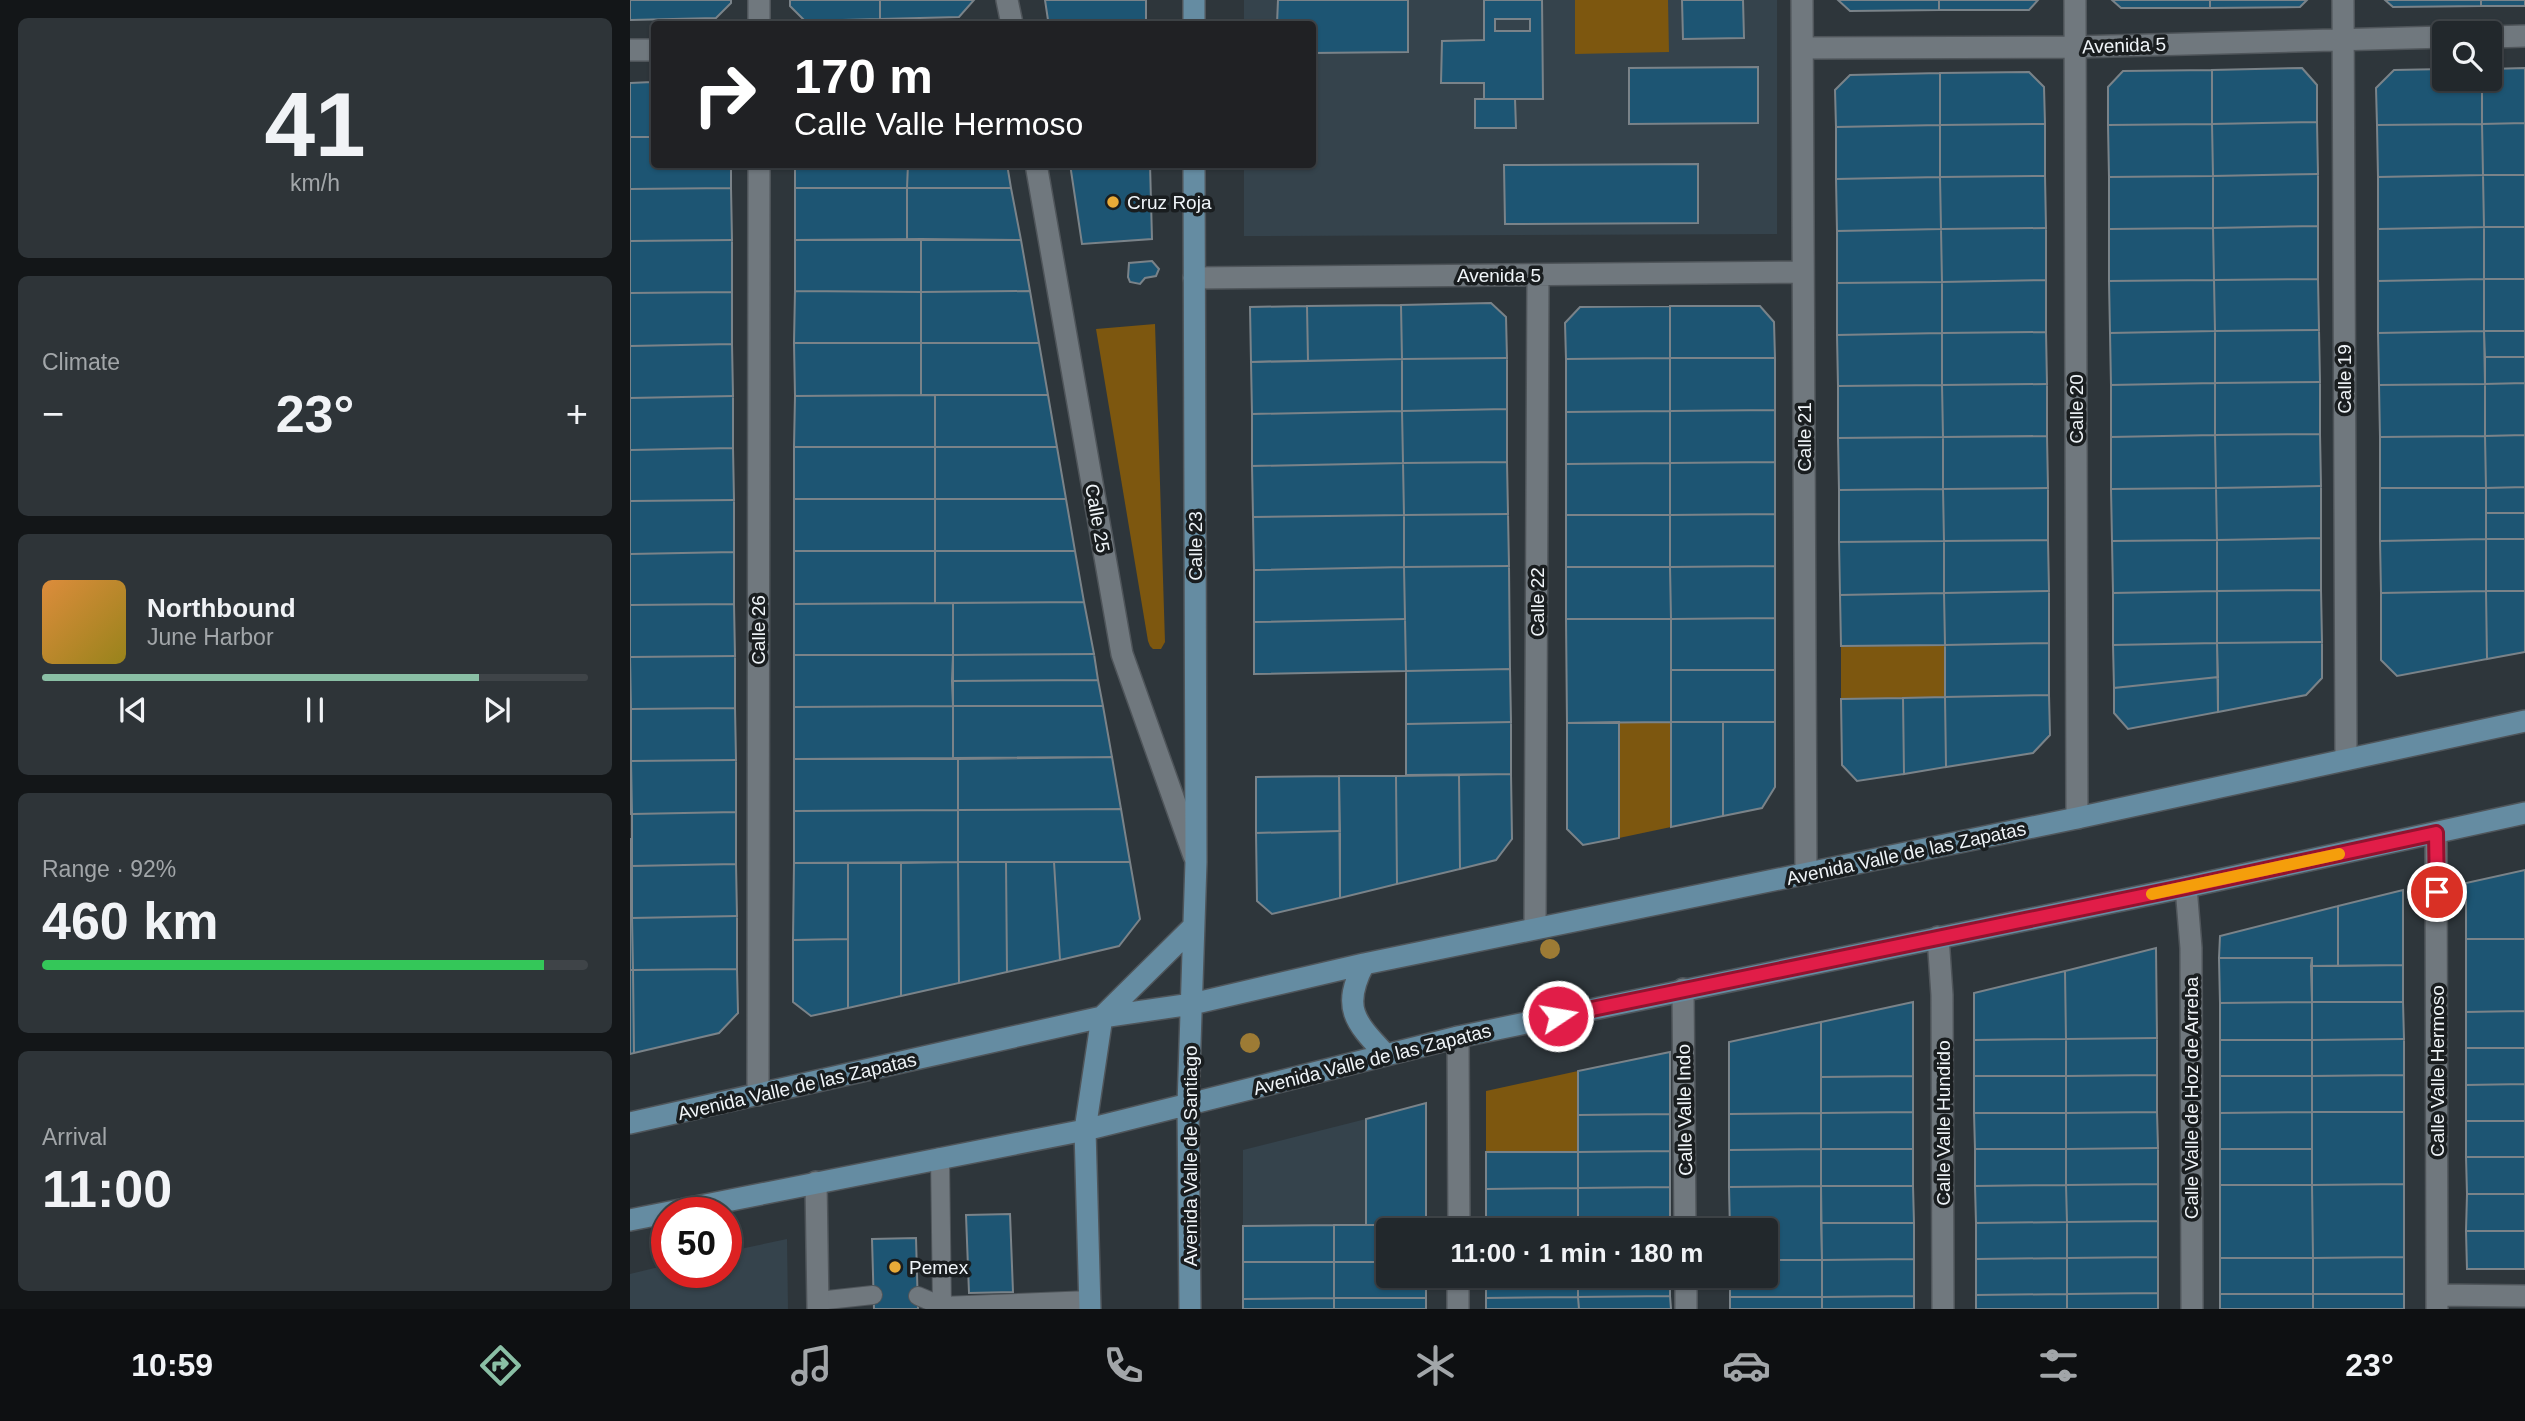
<!DOCTYPE html>
<meta charset="utf-8">
<style>
body{margin:0;font-family:Helvetica,sans-serif;background:#2e3438;color:#f1f3f6;height:100vh;display:flex;flex-direction:column;font-size:26px;white-space:nowrap}
*{box-sizing:border-box;margin:0}
p{font-size:23px;color:#a2a6a9}
.icon{flex:none;width:38px;height:38px;fill:none;stroke:currentColor;stroke-width:2;stroke-linecap:round;stroke-linejoin:round}
.map{position:relative;flex:1;overflow:hidden}
.sheet{display:flex;flex-direction:column;gap:18px;padding:18px;background:#131618;width:630px}
.sheet>*{flex:none}
.guide{position:absolute;left:21px;top:21px;width:665px;height:147px;border-radius:7px;box-shadow:0 2px 5px #0004,0 0 0 2px #3f4448;background:#202124;color:#fff;overflow:hidden}
.buttons{position:absolute;left:1802px;top:21px;display:grid;gap:14px}
.buttons a{display:grid;place-items:center;width:70px;height:70px;border-radius:7px;background:#22282c;box-shadow:0 2px 5px #0004,0 0 0 2px #3f4448;font-size:35px}
.speed{position:absolute;left:21px;top:1197px;display:flex;gap:14px;font-size:35px;font-weight:700;text-align:center}
.speed>*{display:grid;place-content:center;width:91px;height:91px;border-radius:50%;background:#22282c;box-shadow:0 2px 5px #0004,0 0 0 2px #3f4448;line-height:1}
.speed .limit{border:10px solid #d22;background:#fff;color:#111}
.pin{position:absolute;display:grid;place-items:center;width:60px;height:60px;color:#fff;margin:-30px;border:4px solid #fff;border-radius:50%;box-shadow:0 2px 7px #0007}
.me{position:absolute;width:77px;margin:-38px;rotate:78deg;stroke-linejoin:round;filter:drop-shadow(0 0 5px #0008)}
.turn{display:flex;align-items:center;gap:24px;height:147px;padding:0 28px;font-size:32px}
.turn .icon{width:91px;height:91px;stroke-width:2.5}
.turn b{display:block;font-size:49px;line-height:60px}
.big{font-size:52px;font-weight:700;line-height:1.1}
.sheet .tile{flex:1;display:flex;flex-direction:column;justify-content:center;gap:10px;min-width:0;padding:0 24px;border-radius:10px;background:#2e3438}
.sheet .dial{align-items:center;gap:0}
.dial b{font-size:91px;line-height:1}
.song{display:flex;align-items:center;gap:21px}
.cover{width:84px;height:84px;border-radius:10px;background:linear-gradient(135deg,hsl(30 70% 55%),hsl(50 70% 35%))}
.played{height:7px;border-radius:4px;background:linear-gradient(90deg,#8abfa5 80%,#3f4448 80%)}
.keys{display:flex;justify-content:space-around;direction:ltr}
.heat{display:flex;justify-content:space-between;align-items:center;font-size:38px;direction:ltr}
.charge{height:10px;border-radius:5px;background:linear-gradient(90deg,#34c759 92%,#3f4448 0)}
.trip{position:absolute;left:746px;top:1218px;width:402px;height:70px;border-radius:7px;background:#22282c;box-shadow:0 2px 5px #0004,0 0 0 2px #3f4448;font-weight:700;line-height:70px;text-align:center}
.tabs{display:flex;height:112px;justify-content:space-around;align-items:center;background:#0e1012;color:#a2a6a9}
.tabs .icon{width:49px;height:49px}
.tabs .selected{color:#8abfa5}
.tabs b{font-size:32px;color:#f1f3f6}
main{display:flex;flex:1;min-height:0}
.map>svg:first-child{display:block}
</style>
<main>
<section class="sheet">
<div class="tile dial"><b>41</b><p>km/h</p></div>
<div class="tile"><p>Climate</p>
<div class="heat"><a>−</a><b class="big">23°</b><a>+</a></div>
</div>
<div class="tile">
<div class="song"><i class="cover"></i><div><b>Northbound</b><p>June Harbor</p></div></div>
<div class="played"></div>
<div class="keys"><svg class="icon" aria-label="previous" viewBox="0 0 24 24"><path d="M18 5L8 12l10 7zM5 5v14"/></svg><svg class="icon" aria-label="pause" viewBox="0 0 24 24"><path d="M8 5v14M16 5v14"/></svg><svg class="icon" aria-label="next" viewBox="0 0 24 24"><path d="M6 5l10 7-10 7zM19 5v14"/></svg></div>
</div>
<div class="tile"><p>Range · 92%</p><b class="big">460 km</b><div class="charge"></div></div>
<div class="tile"><p>Arrival</p><b class="big">11:00</b></div>
</section>
<div class="map">
<svg width="1895" height="1309" viewBox="0 0 1895 1309">
<rect width="100%" height="100%" fill="#2e363b"/>
<path fill="#35434c" d="M614,0H1147V234L614,236V165L682,164V24H614Z
M736,1119V1225L613,1226V1150Z
M157,1239L158,1309H0V1274L37,1265V1272H96V1252Z"/>
<path fill="#7d570f" d="M945,0H1038L1039,52L945,54Z
M525,324L535,642L531,649H523L520,646L518,641L466,329Z
M1315,645V697L1211,699V646Z
M1041,722V827L989,838V723Z
M948,1071V1152H856V1091Z"/>
<path fill="#1d5573" stroke="#7a8389" stroke-width="2" fill-rule="evenodd" d="M0,0H101V3L86,18L0,20Z
M160,0H250V19L175,21L160,6Z
M250,0H344L329,17L250,19Z
M415,0H516V20H418Z
M648,0H778V52L682,53V24H647Z
M854,0H912L913,99H854V83H811L812,41L854,40ZM865,19H900V31H865Z
M1052,0H1113L1114,38L1053,39Z
M1208,0H1309V10L1220,11Z
M1309,0H1408L1399,10H1309Z
M1482,0H1580V8H1491Z
M1580,0H1677L1670,7L1580,8Z
M1755,0H1851V6L1763,7Z
M1851,0H1895V6H1851Z
M1128,67V123L999,124V68Z
M1672,68L1687,85V122L1582,124V70Z
M1895,68V123L1852,124V79H1860V69Z
M1815,69V79H1852V124L1747,125L1746,88L1764,70Z
M1582,70V124L1478,125V87L1493,71Z
M1399,72L1414,87L1415,124L1310,125V73Z
M1310,73V125L1206,127L1205,90L1220,75Z
M22,82L23,137H0V83Z
M22,82H24V137H23Z
M845,99H885L886,128H845Z
M1687,122L1688,174L1583,176L1582,124Z
M1895,123V175H1853L1852,124Z
M1415,124V176L1310,177V125Z
M1582,124L1583,176L1479,177L1478,125Z
M1852,124L1853,175L1748,177L1747,125Z
M1310,125V177L1206,179V127Z
M0,137H24V164H101V188L0,189Z
M165,164H278L277,188H165Z
M278,164H377L381,188H277Z
M440,164H520L522,239L452,244Z
M1068,164V223L875,224L874,165Z
M1688,174V226L1583,228V176Z
M1853,175L1854,227L1748,229V177Z
M1853,175H1895V227H1854Z
M1415,176L1416,228L1311,229L1310,177Z
M1583,176V228L1479,229V177Z
M1310,177L1311,229L1207,231L1206,179Z
M101,188L102,240L0,241V189Z
M165,188H277V240H165Z
M277,188H381L391,240H277Z
M1688,226V279L1584,280L1583,228Z
M1854,227V279L1748,281V229Z
M1854,227H1895V279H1854Z
M1416,228V280L1312,282L1311,229Z
M1583,228L1584,280L1479,281V229Z
M1311,229L1312,282L1207,283V231Z
M291,239V292L165,291V240Z
M291,239L391,240L400,291L291,292Z
M102,240V292L0,293V241Z
M522,261L529,269L526,276L515,278L510,284L500,282L498,277L499,263Z
M1688,279L1689,330L1585,331L1584,280Z
M1854,279V331L1748,333V281Z
M1854,279H1895V331H1854Z
M1416,280V332L1312,333V282Z
M1584,280L1585,331L1480,333L1479,281Z
M1312,282V333L1207,335V283Z
M165,291L291,292V343H164Z
M400,291L409,343H291V292Z
M102,292V344L0,346V293Z
M861,303L876,317L877,358L772,359L771,305Z
M771,305L772,359L678,361L677,306Z
M677,306L678,361L621,362L620,307Z
M1040,306V358L936,359L935,323L950,307Z
M1040,306H1130L1144,322L1145,358H1040Z
M1689,330L1690,382L1585,383V331Z
M1585,331V383L1481,385L1480,333Z
M1854,331L1855,384L1749,385L1748,333Z
M1854,331H1895V357H1855Z
M1416,332L1417,384L1312,385V333Z
M1312,333V385L1208,386L1207,335Z
M164,343H291V395L165,396Z
M291,343H409L418,395H291Z
M102,344L103,396L0,398V346Z
M1855,357H1895V383L1855,384Z
M877,358V409L772,411V359Z
M1040,358V411L936,412V359Z
M1040,358H1145V410L1040,411Z
M772,359V411L622,414L621,362Z
M1690,382V434L1585,435V383Z
M1585,383V435L1481,437V385Z
M1895,383V435L1855,436V384Z
M1417,384V436L1313,437L1312,385Z
M1855,384V436L1750,437L1749,385Z
M1312,385L1313,437L1208,438V386Z
M305,395V447H164L165,396Z
M305,395H418L427,447H305Z
M103,396V448L0,450V398Z
M877,409V462L773,463L772,411Z
M1145,410V462L1040,463V411Z
M772,411L773,463L622,466V414Z
M1040,411V463L936,464V412Z
M1690,434L1691,486L1586,488L1585,435Z
M1585,435L1586,488L1481,489V437Z
M1895,435V487L1856,488L1855,436Z
M1417,436L1418,488L1313,489V437Z
M1855,436L1856,488H1750V437Z
M1313,437V489L1209,490L1208,438Z
M164,447H305V499H164Z
M305,447H427L436,499H305Z
M103,448L104,500L0,501V450Z
M877,462L878,514L774,515L773,463Z
M1145,462V514L1040,515V463Z
M773,463L774,515L623,517L622,466Z
M1040,463V515H936V464Z
M1691,486V538L1587,540L1586,488Z
M1895,487V513H1856V488Z
M1418,488V540L1314,541L1313,489Z
M1586,488L1587,540L1482,541L1481,489Z
M1750,488H1856V539L1750,541Z
M1313,489L1314,541L1209,542V490Z
M164,499H305V551H164Z
M305,499H436L445,551H305Z
M104,500V552L0,554V501Z
M1856,513H1895V539H1856Z
M878,514L879,566L774,567V515Z
M1145,514V566L1040,567V515Z
M774,515V567L624,570L623,517Z
M936,515H1040V567H936Z
M1691,538V590L1587,591V540Z
M1856,539V591L1751,593L1750,541Z
M1856,539H1895V591H1856Z
M1418,540L1419,591L1314,593V541Z
M1587,540V591L1483,593L1482,541Z
M1314,541V593L1210,595L1209,542Z
M164,551H305V603L164,604Z
M305,551H445L454,602L305,603Z
M104,552V604L0,605V554Z
M879,566L880,669L776,671L774,567Z
M1145,566V618L1041,619L1040,567Z
M774,567L775,619L624,622V570Z
M936,567H1040L1041,619H936Z
M1691,590L1692,642L1587,643V591Z
M1419,591V643L1315,645L1314,593Z
M1587,591V643L1483,645V593Z
M1856,591L1857,659L1767,676L1751,660V593Z
M1856,591H1895V652L1857,659Z
M1314,593L1315,645L1211,646L1210,595Z
M454,602L464,654L323,655V603Z
M323,603V655H164V604Z
M104,604L105,656L0,657V605Z
M1145,618V670H1041V619Z
M775,619L776,671L624,674V622Z
M936,619H1041V722L937,723Z
M1692,642V678L1676,695L1588,712L1587,643Z
M1419,643V695L1315,697V645Z
M1587,643L1588,677L1484,688L1483,645Z
M464,654L468,680L322,681L323,655Z
M164,655H323V706L164,707Z
M105,656V708L1,709L0,657Z
M880,669L881,722L776,724V671Z
M1041,670H1145V722H1041Z
M1588,677V712L1498,729L1484,713V688Z
M468,680L473,706H323L322,681Z
M1419,695L1420,735L1403,753L1316,767L1315,697Z
M1315,697L1316,767L1274,774L1273,698Z
M1273,698L1274,774L1227,781L1212,765L1211,699Z
M323,706V758L164,759V707Z
M323,706H473L482,757L323,758Z
M105,708L106,760L1,761V709Z
M0,709L1,761H0Z
M881,722V774L776,775V724Z
M989,722V838L953,845L937,829V723Z
M1041,722H1093V816L1041,827Z
M1093,722H1145V787L1132,808L1093,816Z
M482,757L491,809L328,810V759Z
M164,759H328V810L164,811Z
M106,760V812L2,814L1,761Z
M0,761H1L2,814H0Z
M881,774L882,839L866,860L830,869L829,775Z
M829,775L830,869L767,884L766,776Z
M709,776L710,831L626,833V777Z
M709,776H766L767,884L710,898Z
M491,809L500,862H328V810Z
M328,810V862L164,863V811Z
M106,812V864L2,866V814Z
M710,831V898L642,914L627,901L626,833Z
M0,839H2V866H0Z
M328,862H376L377,972L329,983Z
M328,862L329,983L271,996V863Z
M376,862H424L430,960L377,972Z
M424,862H500L510,919L489,946L430,960Z
M164,863H218V939L163,940Z
M218,863H271V996L218,1008Z
M106,864L107,916L2,918V866Z
M0,866H2V918H0Z
M1895,870V939H1836V883Z
M1773,890V965L1708,966V906Z
M1708,906V966H1681L1682,958H1589L1590,936Z
M107,916V969L3,970L2,918Z
M0,918H2L3,970H0Z
M218,939V1008L181,1016L163,1002V940Z
M1836,939H1895V1011L1836,1012Z
M1526,948L1527,1038L1436,1039L1435,971Z
M1589,958H1682V1002L1590,1003Z
M1773,965V1002H1682L1681,966Z
M107,969L108,1013L89,1033L4,1053L3,970Z
M0,970H3L4,1053L0,1054Z
M1435,971L1436,1039L1344,1040V993Z
M1283,1002V1076L1191,1077V1022Z
M1682,1002V1040H1590V1003Z
M1682,1002H1773L1774,1039L1682,1040Z
M1895,1011V1048H1836V1012Z
M1191,1022V1113L1099,1114V1042Z
M1527,1038V1075L1436,1076V1039Z
M1436,1039V1076H1344V1040Z
M1774,1039V1075L1682,1076V1040Z
M1590,1040H1682V1076H1590Z
M1836,1048H1895V1084L1836,1085Z
M1040,1052V1114L948,1115V1071Z
M1527,1075V1112L1436,1113V1076Z
M1774,1075V1112H1682V1076Z
M1283,1076V1112L1191,1113V1077Z
M1344,1076H1436V1113H1344Z
M1590,1076H1682V1112L1590,1113Z
M1895,1084V1121H1836V1085Z
M796,1103V1225H736V1119Z
M1283,1112V1149H1191V1113Z
M1527,1112L1528,1148L1436,1149V1113Z
M1682,1112H1774V1184L1682,1185Z
M1682,1112V1149H1590V1113Z
M1191,1113V1149L1099,1150V1114Z
M1344,1113H1436V1149H1345Z
M1040,1114V1151L948,1152V1115Z
M1836,1121H1895V1157H1836Z
M1528,1148V1184L1436,1185V1149Z
M1191,1149H1283V1186H1191Z
M1191,1149V1186L1099,1187V1150Z
M1345,1149H1436V1185L1345,1186Z
M1590,1149H1682V1185H1590Z
M1040,1151V1187L948,1188V1152Z
M856,1152H948V1188L856,1189Z
M1836,1157H1895V1194H1837Z
M1528,1184V1221L1437,1222L1436,1185Z
M1774,1184V1257L1683,1258L1682,1185Z
M1436,1185L1437,1222L1346,1223L1345,1186Z
M1590,1185H1682L1683,1258H1590Z
M1191,1186L1192,1260H1136V1230H1100L1099,1187Z
M1191,1186H1283L1284,1223H1191Z
M1040,1187V1223L948,1224V1188Z
M948,1188V1224L856,1225V1189Z
M1837,1194H1895V1231H1836Z
M380,1214L383,1292L339,1293L336,1215Z
M1528,1221V1257L1437,1258V1222Z
M1437,1222V1258L1346,1259V1223Z
M1040,1223V1230H948V1224Z
M1191,1223H1284V1259L1192,1260Z
M948,1224V1230H856V1225Z
M704,1225V1262H613V1226Z
M704,1225H796V1230H758V1262H704Z
M1836,1231H1895V1269H1837Z
M286,1238L288,1309H244L242,1239Z
M1528,1257V1293L1437,1294V1258Z
M1774,1257V1294H1683V1258Z
M1437,1258V1294L1346,1295V1259Z
M1590,1258H1683V1294H1590Z
M1284,1259V1296L1192,1297V1260Z
M1136,1260H1192V1297H1100V1276H1136Z
M613,1262H704V1298L613,1299Z
M704,1262H758V1276H796V1298H704Z
M856,1276H948V1297L856,1298Z
M948,1276H1040V1296L948,1297Z
M1528,1293V1309H1437V1294Z
M1437,1294V1309H1346V1295Z
M1590,1294H1683V1309H1590Z
M1683,1294H1774V1309H1683Z
M1040,1296L1041,1309H949L948,1297Z
M1284,1296V1309H1192V1297Z
M948,1297L949,1309H856V1298Z
M1100,1297H1192V1309H1100Z
M704,1298V1309H613V1299Z
M704,1298H796V1309H704Z"/>
<g fill="none" stroke-linecap="round" stroke-linejoin="round">
<g stroke="#4f555a" stroke-width="20">
<path id="lane" d="M288,1296L312,1306L310,1157
M188,1301L243,1295
M312,1306L460,1300"/>
</g>
<g stroke="#4f555a" stroke-width="24">
<path id="street" d="M129,0V24
M377,0L382,24
M1172,0L1176,874
M1445,0L1447,818
M1713,0L1716,758
M1860,37L1895,36
M1173,48L1445,47L1815,37
M0,50H24
M406,164L492,654L564,856
M564,278L1173,272
M1806,833L1807,1309
M1556,887L1561,948L1562,1309
M905,928L908,275
M1308,937L1312,995L1313,1309
M1053,989L1055,1230
M828,1037L829,1230
M128,1095L129,164
M186,1182L188,1309
M1056,1276V1309
M1807,1295L1895,1296
M828,1309V1276"/>
</g>
<g stroke="#4f555a" stroke-width="24">
<path id="secondary" d="M564,0V24
M734,964C711,1008 725,1022 756,1055
M0,1123L472,1017L562,1004L734,964L1447,818L1895,721
M0,1220L455,1130L828,1037L1556,887L1895,813
M460,1309L455,1130L472,1017L563,927
M560,1309L558,1105L566,862L564,164"/>
</g>
<use href="#lane" stroke="#70787e" stroke-width="18"/>
<use href="#street" stroke="#70787e" stroke-width="21"/>
<use href="#secondary" stroke="#658ca2" stroke-width="21"/>
</g>
<g fill="#9d7b35">
<circle cx="920" cy="949" r="10"/>
<circle cx="620" cy="1043" r="10"/>
</g>
<g fill="none" stroke-linecap="round" stroke-linejoin="round">
<g stroke="#92132f" stroke-width="18">
<path id="route" d="M928,1016L1556,887L1806,833L1807,892"/>
</g>
<use href="#route" stroke="#e11d48" stroke-width="12"/>
<path stroke="#f59e0b" stroke-width="12" d="M1522,894L1709,854"/>
</g>
<g fill="#e9ab38" stroke="#191d1f" stroke-width="2.5">
<circle cx="483" cy="202" r="7"/>
<circle cx="265" cy="1267" r="7"/>
</g>
<g text-anchor="middle" stroke-width="7" stroke-linejoin="round" paint-order="stroke">
<g font-size="19" fill="#f0f5f9" stroke="#191d1f">
<text transform="translate(1494 45) rotate(-2)" y="7">Avenida 5</text>
<text x="869" y="282">Avenida 5</text>
<text transform="translate(1714 379) rotate(-90)" y="7">Calle 19</text>
<text transform="translate(1446 409) rotate(-90)" y="7">Calle 20</text>
<text transform="translate(1174 437) rotate(-90)" y="7">Calle 21</text>
<text transform="translate(468 518) rotate(80)" y="7">Calle 25</text>
<text transform="translate(565 546) rotate(-90)" y="7">Calle 23</text>
<text transform="translate(907 602) rotate(-90)" y="7">Calle 22</text>
<text transform="translate(128 630) rotate(-90)" y="7">Calle 26</text>
<text transform="translate(1276 853) rotate(-12)" y="7">Avenida Valle de las Zapatas</text>
<text transform="translate(742 1059) rotate(-14)" y="7">Avenida Valle de las Zapatas</text>
<text transform="translate(1807 1071) rotate(-90)" y="7">Calle Valle Hermoso</text>
<text transform="translate(167 1086) rotate(-13)" y="7">Avenida Valle de las Zapatas</text>
<text transform="translate(1561 1098) rotate(-90)" y="7">Calle Valle de Hoz de Arreba</text>
<text transform="translate(1054 1110) rotate(-91)" y="7">Calle Valle Indo</text>
<text transform="translate(1313 1123) rotate(-90)" y="7">Calle Valle Hundido</text>
<text transform="translate(560 1156) rotate(-90)" y="7">Avenida Valle de Santiago</text>
</g>
<g font-size="19" fill="#f0f5f9" stroke="#191d1f" text-anchor="start">
<text x="497" y="209">Cruz Roja</text>
<text x="279" y="1274">Pemex</text>
</g>
</g>
</svg>
<div class="buttons">
<a><svg class="icon" aria-label="search" viewBox="0 0 24 24"><circle cx="10" cy="10" r="6"/><path d="M15 15l6 6"/></svg></a>
</div>
<div class="speed"><div class="limit">50</div></div>
<div class="pin" style="left:1807px;top:892px;background:#d93025"><svg class="icon" aria-label="arrive" viewBox="0 0 24 24"><path d="M6 21V4h12l-3 4 3 4H6"/></svg></div>
<svg class="me" style="left:928px;top:1016px" viewBox="-20 -20 40 40"><circle r="17" fill="#e11d48" stroke="#fff" stroke-width="3"/><path d="M0-11L8 9 0 5-8 9z" fill="#fff"/></svg>
<div class="trip">11:00 · 1 min · 180 m</div>
<div class="guide">
<div class="turn"><svg class="icon" aria-label="right" viewBox="0 0 24 24"><path d="M7 20v-9h11M14 6l5 5-5 5"/></svg><div><b>170 m</b>Calle Valle Hermoso</div></div>
</div>
</div>
</main>
<nav class="tabs">
<b>10:59</b>
<svg class="icon selected" aria-label="directions" viewBox="0 0 24 24"><path d="M12 3l9 9-9 9-9-9zM9 14v-3h6M13 9l2 2-2 2"/></svg>
<svg class="icon" aria-label="music" viewBox="0 0 24 24"><path d="M9 18V5l10-2v13"/><circle cx="6" cy="18" r="3"/><circle cx="16" cy="16" r="3"/></svg>
<svg class="icon" aria-label="phone" viewBox="0 0 24 24"><path d="M5 4h4l2 5-3 2q2 4 5 5l2-3 5 2v4C11 20 4 13 5 4z"/></svg>
<svg class="icon" aria-label="climate" viewBox="0 0 24 24"><path d="M12 3v18M4 7l16 10M4 17L20 7"/></svg>
<svg class="icon" aria-label="car" viewBox="0 0 24 24"><path d="M5 17H2v-5l4-1 3-4h7l3 4 3 1v5h-3M9 17h6M6 11h13"/><circle cx="7" cy="17" r="2"/><circle cx="17" cy="17" r="2"/></svg>
<svg class="icon" aria-label="filters" viewBox="0 0 24 24"><path d="M4 7h16M4 17h16"/><circle cx="9" cy="7" r="2"/><circle cx="15" cy="17" r="2"/></svg>
<b>23°</b>
</nav>
